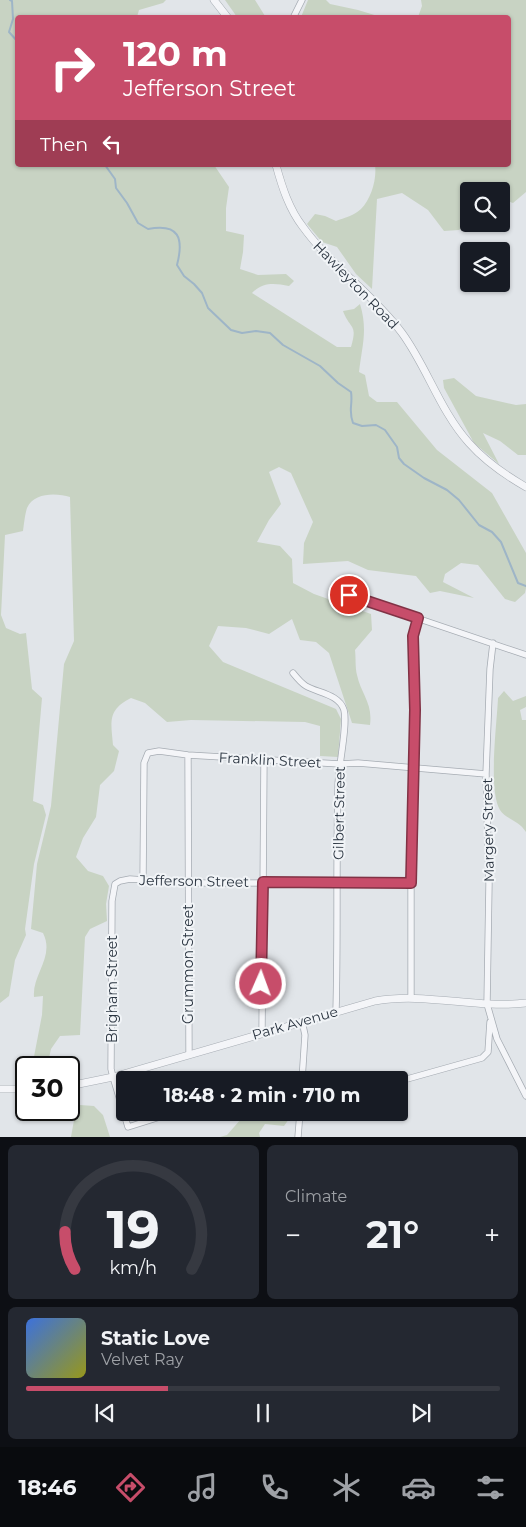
<!DOCTYPE html>
<meta charset="utf-8">
<style>
body{margin:0;font-family:Montserrat,sans-serif;background:#242831;color:#f1f3f6;height:100vh;display:flex;flex-direction:column;font-size:19px;white-space:nowrap}
*{box-sizing:border-box;margin:0}
p{font-size:16px;color:#9ea1a6}
.icon{flex:none;width:28px;height:28px;fill:none;stroke:currentColor;stroke-width:2;stroke-linecap:round;stroke-linejoin:round}
.map{position:relative;height:1137px;overflow:hidden}
.side{display:flex;flex-direction:column;gap:8px;padding:8px;background:#0d0f14;flex:1}
.side>*{flex:none}
.top-card{position:absolute;left:15px;top:15px;width:496px;height:152px;border-radius:5px;box-shadow:0 1px 4px #0004;background:#c74d6a;color:#fff;overflow:hidden}
.tools{position:absolute;left:460px;top:182px;display:grid;gap:10px}
.tools a{display:grid;place-items:center;width:50px;height:50px;border-radius:5px;background:#171b24;box-shadow:0 1px 4px #0004;font-size:25px}
.speed{position:absolute;left:15px;top:1056px;display:flex;gap:10px;font-size:25px;font-weight:700;text-align:center}
.speed>*{display:grid;place-content:center;width:65px;height:65px;border-radius:50%;background:#171b24;box-shadow:0 1px 4px #0004;line-height:1}
.speed .limit{border:2px solid #111;border-radius:8px;background:#fff;color:#111}
.pin{position:absolute;display:grid;place-items:center;width:42px;height:42px;color:#fff;margin:-21px;border:2px solid #fff;border-radius:50%;box-shadow:0 1px 5px #0007}
.me{position:absolute;width:55px;margin:-28px;rotate:2deg;stroke-linejoin:round;filter:drop-shadow(0 0 4px #0008)}
.turn{display:flex;align-items:center;gap:18px;height:105px;padding:0 25px;font-size:22px}
.turn .icon{width:65px;height:65px;stroke-width:2.5}
.turn b{display:block;font-size:35px;line-height:42px}
.then{display:flex;align-items:center;height:48px;padding:0 25px;background:#0003;gap:10px;font-size:19px}
.big{font-size:38px;font-weight:700;line-height:1.1}
.side .widget{flex:1;display:flex;flex-direction:column;justify-content:center;gap:8px;min-width:0;padding:0 18px;border-radius:8px;background:#242831}
.side .dial{align-items:center;gap:0}
.dial svg{height:130px;overflow:visible;fill:none;stroke:#363941;stroke-width:7;stroke-linecap:round;text-anchor:middle}
.dial text{fill:#f1f3f6;stroke:none}
.song{display:flex;align-items:center;gap:15px}
.cover{width:60px;height:60px;border-radius:8px;background:linear-gradient(135deg,hsl(220 70% 55%),hsl(60 70% 35%))}
.played{height:5px;border-radius:2px;background:linear-gradient(90deg,#c74d6a 30%,#363941 30%)}
.keys{display:flex;justify-content:space-around;direction:ltr}
.heat{display:flex;justify-content:space-between;align-items:center;font-size:28px;direction:ltr}
.side .tiles{flex:1;display:grid;gap:8px;grid-template-columns:1fr 1fr}
.widget:last-child{grid-column:span 2}
.trip{position:absolute;left:116px;top:1071px;width:292px;height:50px;border-radius:5px;background:#171b24;box-shadow:0 1px 4px #0004;font-weight:700;line-height:50px;text-align:center}
.dock{display:flex;height:80px;justify-content:space-around;align-items:center;background:#090b0e;color:#9ea1a6}
.dock .icon{width:35px;height:35px}
.dock .selected{color:#c74d6a}
.dock b{font-size:22px;color:#f1f3f6}
.map>svg:first-child{display:block}
</style>
<div class="map">
<svg width="526" height="1137" viewBox="0 0 526 1137">
<rect width="100%" height="100%" fill="#e1e5e9"/>
<path fill="#c8d3c3" d="M0,0H166L163,3L139,10L137,17L18,18V165H214L229,187L226,208V231L244,235L243,252L240,269L258,275L286,274L294,281L289,286C274,283 263,282 252,293L337,347H351C358,323 350,330 343,311L354,309L360,304C368,330 362,346 359,372L365,375L369,396L377,402H397L437,450L492,493L526,553V588L525,593L515,602L505,599L478,565L461,563L445,574L443,582L474,598L440,591L430,593L416,576L368,570L348,561L303,564L304,543L313,522L291,473L279,467L269,472L281,504L269,520L257,542L280,546L292,559L293,583L314,594L371,614L372,630L355,650C356,658 355,667 357,675C361,694 373,703 370,725L352,723L329,653L316,642L300,640L292,619L269,634L246,628L218,626L209,646L223,662L336,709L341,719L338,757L320,756V726L305,722L191,720L167,722L145,703L131,698C107,710 111,722 113,745L119,751L114,771L100,785L96,817L83,838L76,857L88,871L103,876L109,886L106,904L107,921L90,929L85,937L80,1035L60,1036L51,1049L47,1067H32L42,1015L43,996L34,997C32,974 55,957 43,933L31,929L37,864L51,806L64,664L74,641L70,497C57,493 34,492 27,508C25,514 24,524 23,531L5,535L1,615L6,628L20,634L26,633L32,689L42,698L33,801L43,805L46,815L34,864L25,929L26,935L15,960L9,996L0,1003Z
M225,0H255L265,16L264,17H237Z
M308,0H326L330,4L358,10L381,17H301Z
M421,0H526V192L513,203L501,199V191H469V220L459,230L444,231L428,210L402,193L377,199L372,289L356,274L337,247L322,242L307,224L315,214L325,216L336,221C344,218 355,215 361,209C371,199 377,179 375,165H509V18L418,17L422,6Z
M454,378L476,396L516,405L526,404V455H518L500,441L483,433L499,464L474,443L444,388L443,380Z
M504,691L513,701L526,696V707L520,710L522,720H526V832C519,820 505,819 500,810C488,790 497,723 498,698Z
M80,1105L94,1106L103,1115L110,1137H71L74,1120Z
M240,1113H276L289,1119L284,1126L265,1124L259,1133L260,1137H220L227,1135L241,1119Z"/>
<g fill="none" stroke-linecap="round" stroke-linejoin="round">
<path stroke="#9eb5c7" stroke-width="2" d="M10,0L12,1L13,19L9,32L18,42
M105,165L115,179L116,188L127,203L138,223L148,229C179,223 184,238 177,265L184,276L194,284L202,293L208,308L231,330L242,333L256,331L270,333L283,345L320,366L338,383L351,392C353,405 348,410 353,423L362,426L376,425L385,430L397,447L399,458L404,464L424,478L447,490L459,500L479,525L492,532L501,542L518,583L526,586"/>
<g stroke="#a6acb3" stroke-width="7">
<path id="minor" d="M293,18L302,0
M337,591L526,655
M493,643L490,669L486,774L489,884L487,1004L497,1039L526,1096
M293,673C297,678 301,683 306,686C318,693 339,694 344,710C348,725 338,768 338,786C336,861 338,936 336,1011
M188,755L189,1054
M143,880L144,763L148,753L159,751L188,755L340,764L358,763L486,774
M411,998V883L415,710L413,636L418,618
M262,1033L264,759
M302,1080L305,1035L302,1021
M400,1081L482,1058L488,1052L490,1022
M176,1112L128,1127L113,1077L111,1069L112,901L115,884L120,881L130,879L188,883H411
M298,1137L300,1112"/>
</g>
<g stroke="#a6acb3" stroke-width="8">
<path id="tertiary" d="M214,0L228,18
M276,165C282,187 289,209 303,227C331,266 373,294 402,333C427,367 440,411 469,443C485,461 505,475 526,487
M69,1086L113,1077L375,1001C426,992 475,1009 526,1003
M0,1089H26"/>
</g>
<use href="#minor" stroke="#f4f5f8" stroke-width="5.5"/>
<use href="#tertiary" stroke="#f4f5f8" stroke-width="7"/>
</g>
<g fill="none" stroke-linecap="round" stroke-linejoin="round">
<g stroke="#813245" stroke-width="12">
<path id="route" d="M261,984L263,882L411,883L415,710L413,636L418,618L349,595"/>
</g>
<use href="#route" stroke="#c74d6a" stroke-width="9"/>
</g>
<g text-anchor="middle" stroke-width="4" stroke-linejoin="round" paint-order="stroke">
<g font-size="14" fill="#2a3440" stroke="#f1f4f7">
<text transform="translate(356 285) rotate(46)" y="5">Hawleyton Road</text>
<text transform="translate(270 760) rotate(3)" y="5">Franklin Street</text>
<text transform="translate(339 813) rotate(-89)" y="5">Gilbert Street</text>
<text transform="translate(488 830) rotate(-91)" y="5">Margery Street</text>
<text transform="translate(194 881) rotate(1)" y="5">Jefferson Street</text>
<text transform="translate(188 964) rotate(-90)" y="5">Grummon Street</text>
<text transform="translate(112 989) rotate(-90)" y="5">Brigham Street</text>
<text transform="translate(295 1023) rotate(-16)" y="5">Park Avenue</text>
</g>
</g>
</svg>
<div class="tools">
<a><svg class="icon" aria-label="search" viewBox="0 0 24 24"><circle cx="10" cy="10" r="6"/><path d="M15 15l6 6"/></svg></a>
<a><svg class="icon" aria-label="layers" viewBox="0 0 24 24"><path d="M12 4l9 5-9 5-9-5zM3 14l9 5 9-5"/></svg></a>
</div>
<div class="speed"><div class="limit">30</div></div>
<div class="pin" style="left:349px;top:595px;background:#d93025"><svg class="icon" aria-label="arrive" viewBox="0 0 24 24"><path d="M6 21V4h12l-3 4 3 4H6"/></svg></div>
<svg class="me" style="left:261px;top:984px" viewBox="-20 -20 40 40"><circle r="17" fill="#c74d6a" stroke="#fff" stroke-width="3"/><path d="M0-11L8 9 0 5-8 9z" fill="#fff"/></svg>
<div class="trip">18:48 · 2 min · 710 m</div>
<div class="top-card">
<div class="turn"><svg class="icon" aria-label="right" viewBox="0 0 24 24"><path d="M7 20v-9h11M14 6l5 5-5 5"/></svg><div><b>120 m</b>Jefferson Street</div></div>
<div class="then">Then<svg class="icon" aria-label="left" viewBox="0 0 24 24"><path d="M17 20v-9H6M10 6l-5 5 5 5"/></svg></div>
</div>
</div>
<section class="side">
<div class="tiles">
<div class="widget dial"><svg viewBox="0 0 100 80">
<path d="M14 69A42 42 0 1 1 86 69"/>
<path d="M14 69A42 42 0 0 1 8 46" stroke="#c74d6a"/>
<text x="50" y="56" font-size="32" font-weight="700">19</text>
<text x="50" y="72" font-size="11">km/h</text>
</svg></div>
<div class="widget"><p>Climate</p>
<div class="heat"><a>−</a><b class="big">21°</b><a>+</a></div>
</div>
<div class="widget">
<div class="song"><i class="cover"></i><div><b>Static Love</b><p>Velvet Ray</p></div></div>
<div class="played"></div>
<div class="keys"><svg class="icon" aria-label="previous" viewBox="0 0 24 24"><path d="M18 5L8 12l10 7zM5 5v14"/></svg><svg class="icon" aria-label="pause" viewBox="0 0 24 24"><path d="M8 5v14M16 5v14"/></svg><svg class="icon" aria-label="next" viewBox="0 0 24 24"><path d="M6 5l10 7-10 7zM19 5v14"/></svg></div>
</div>
</div>
</section>
<nav class="dock">
<b>18:46</b>
<svg class="icon selected" aria-label="directions" viewBox="0 0 24 24"><path d="M12 3l9 9-9 9-9-9zM9 14v-3h6M13 9l2 2-2 2"/></svg>
<svg class="icon" aria-label="music" viewBox="0 0 24 24"><path d="M9 18V5l10-2v13"/><circle cx="6" cy="18" r="3"/><circle cx="16" cy="16" r="3"/></svg>
<svg class="icon" aria-label="phone" viewBox="0 0 24 24"><path d="M5 4h4l2 5-3 2q2 4 5 5l2-3 5 2v4C11 20 4 13 5 4z"/></svg>
<svg class="icon" aria-label="climate" viewBox="0 0 24 24"><path d="M12 3v18M4 7l16 10M4 17L20 7"/></svg>
<svg class="icon" aria-label="car" viewBox="0 0 24 24"><path d="M5 17H2v-5l4-1 3-4h7l3 4 3 1v5h-3M9 17h6M6 11h13"/><circle cx="7" cy="17" r="2"/><circle cx="17" cy="17" r="2"/></svg>
<svg class="icon" aria-label="filters" viewBox="0 0 24 24"><path d="M4 7h16M4 17h16"/><circle cx="9" cy="7" r="2"/><circle cx="15" cy="17" r="2"/></svg>
</nav>
